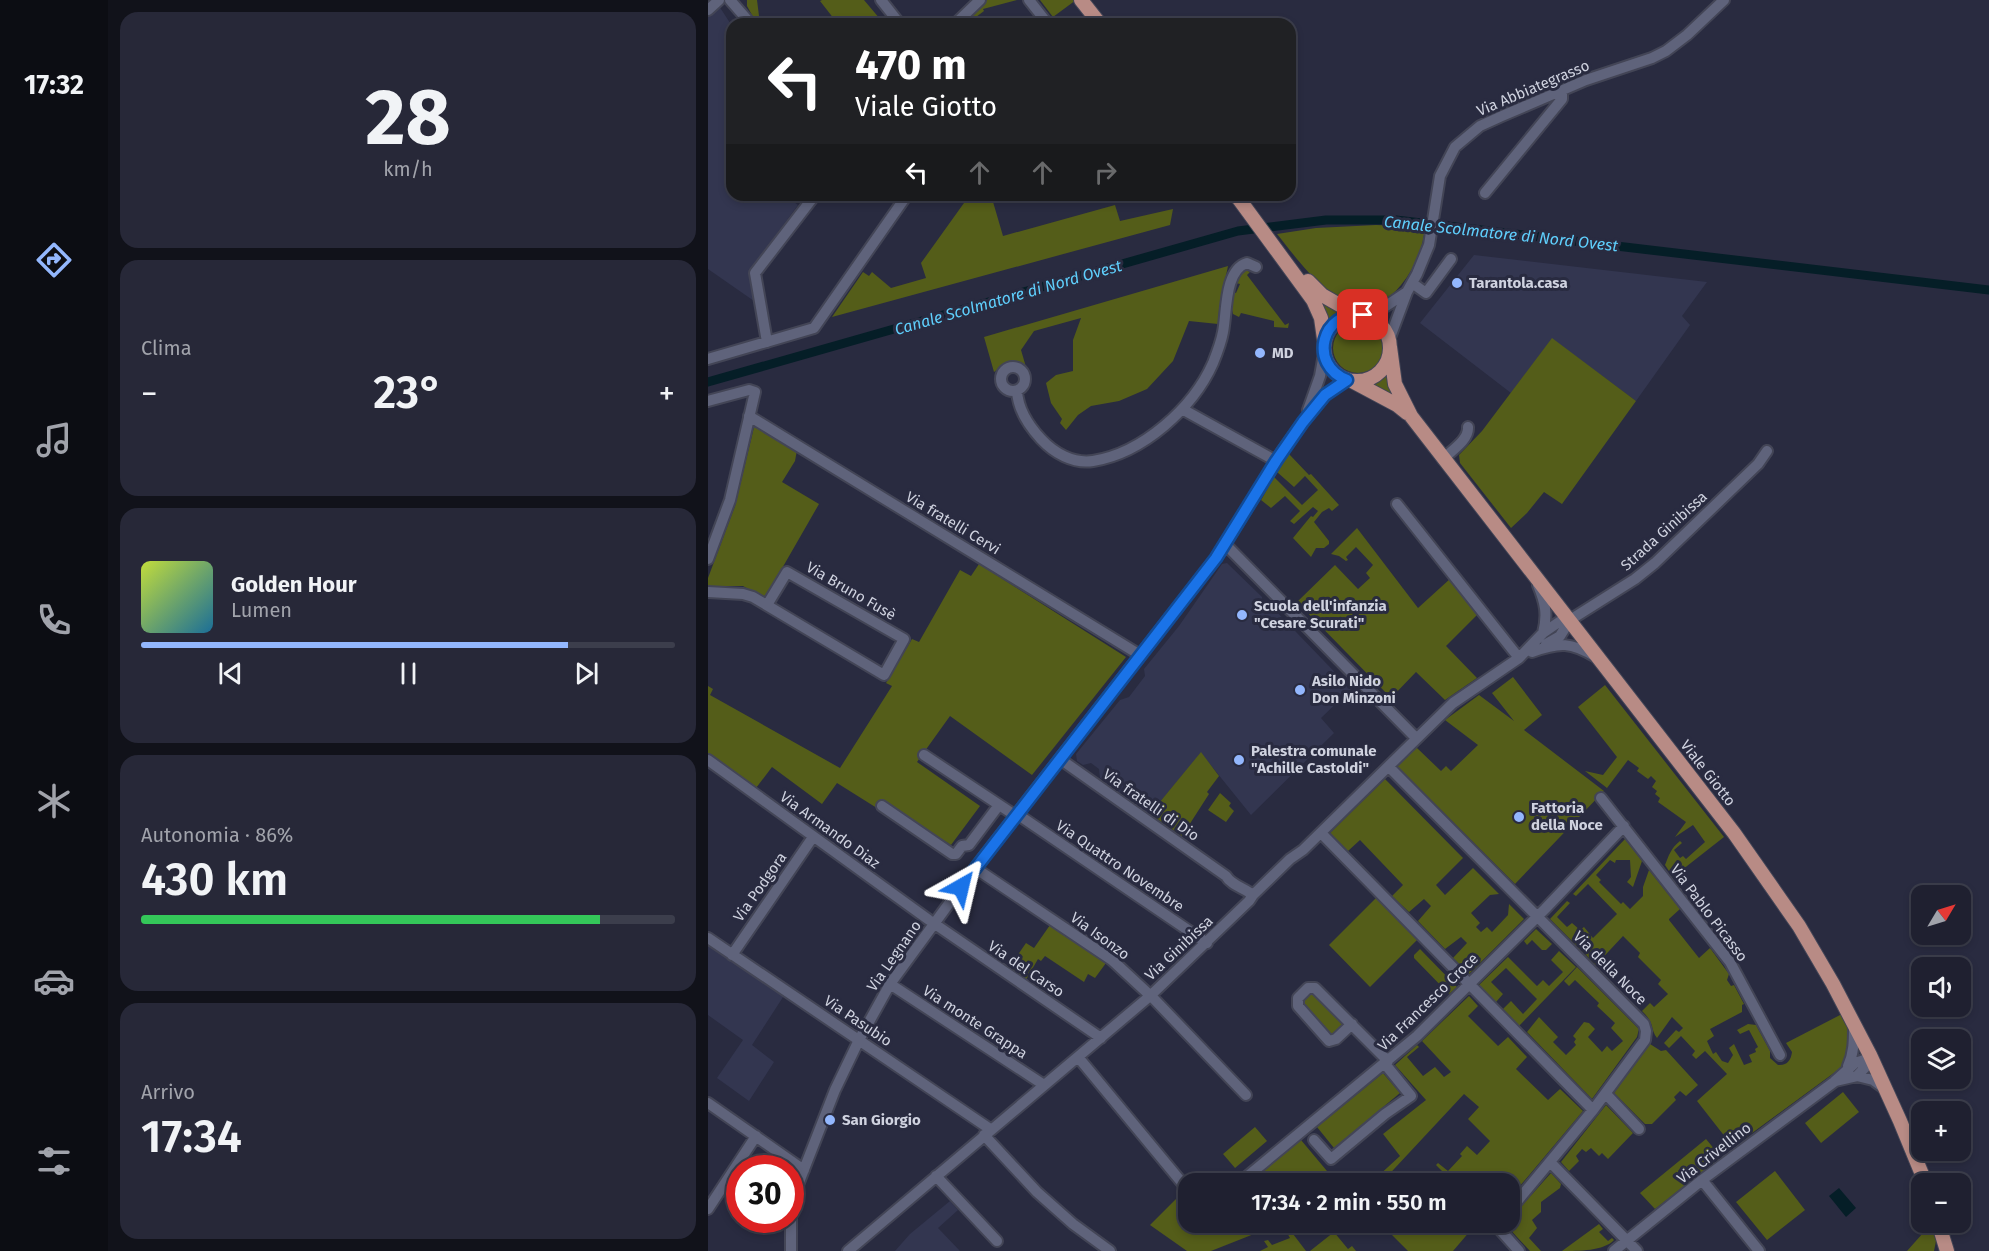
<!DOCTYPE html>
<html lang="it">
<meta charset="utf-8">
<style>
body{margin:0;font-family:"Fira Sans",sans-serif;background:#272838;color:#f1f3f6;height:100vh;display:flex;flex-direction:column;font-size:22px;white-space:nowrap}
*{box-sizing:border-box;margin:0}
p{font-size:20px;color:#a1a3ab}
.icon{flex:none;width:33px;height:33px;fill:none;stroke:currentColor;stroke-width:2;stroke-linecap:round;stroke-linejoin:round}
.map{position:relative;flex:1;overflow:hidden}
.drawer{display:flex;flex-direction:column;gap:12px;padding:12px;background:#11121a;width:600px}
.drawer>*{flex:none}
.banner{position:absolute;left:18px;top:18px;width:570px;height:183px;border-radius:18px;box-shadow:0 3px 9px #0003,0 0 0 2px #3c3e4c;background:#202124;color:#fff;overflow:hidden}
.needle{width:39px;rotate:52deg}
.controls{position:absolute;left:1203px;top:885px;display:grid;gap:12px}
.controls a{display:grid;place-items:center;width:60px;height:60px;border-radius:12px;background:#1f2030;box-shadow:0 3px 9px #0003,0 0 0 2px #3c3e4c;font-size:30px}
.speed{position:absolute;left:18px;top:1155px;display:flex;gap:12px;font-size:30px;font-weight:700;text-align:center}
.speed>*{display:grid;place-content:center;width:78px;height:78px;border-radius:50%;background:#1f2030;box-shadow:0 3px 9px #0003,0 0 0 2px #3c3e4c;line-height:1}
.speed .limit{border:9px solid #d22;background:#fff;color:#111}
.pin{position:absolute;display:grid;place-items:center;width:51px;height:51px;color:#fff;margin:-26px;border-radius:12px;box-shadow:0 3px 9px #0006}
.me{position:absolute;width:66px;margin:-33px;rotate:37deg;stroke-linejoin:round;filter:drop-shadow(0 0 4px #0008)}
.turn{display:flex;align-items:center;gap:21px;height:126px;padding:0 30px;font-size:27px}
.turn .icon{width:78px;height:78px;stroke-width:2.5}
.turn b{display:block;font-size:42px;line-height:51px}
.lanes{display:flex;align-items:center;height:57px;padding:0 30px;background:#0003;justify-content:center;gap:30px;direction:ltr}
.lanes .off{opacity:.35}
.big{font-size:45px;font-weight:600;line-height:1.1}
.drawer .card{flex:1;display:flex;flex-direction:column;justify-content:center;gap:9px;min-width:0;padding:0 21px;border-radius:18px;background:#272838}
.drawer .dial{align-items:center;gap:0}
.dial b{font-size:78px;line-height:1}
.song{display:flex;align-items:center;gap:18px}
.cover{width:72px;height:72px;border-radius:9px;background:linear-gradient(135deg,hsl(70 70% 55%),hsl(200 70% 35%))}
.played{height:6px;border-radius:3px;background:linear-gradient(90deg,#93b7fd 80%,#3c3e4c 80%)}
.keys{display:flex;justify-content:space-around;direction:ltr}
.heat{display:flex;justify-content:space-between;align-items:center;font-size:33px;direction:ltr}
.charge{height:9px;border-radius:4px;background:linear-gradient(90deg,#34c759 86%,#3c3e4c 0)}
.trip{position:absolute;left:470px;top:1173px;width:342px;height:60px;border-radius:18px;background:#1f2030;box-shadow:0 3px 9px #0003,0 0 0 2px #3c3e4c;font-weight:600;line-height:60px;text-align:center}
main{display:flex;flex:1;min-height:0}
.tabs{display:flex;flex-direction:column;width:108px;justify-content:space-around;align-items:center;background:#0c0d13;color:#a1a3ab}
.tabs .icon{width:42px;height:42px}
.tabs .on{color:#93b7fd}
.tabs b{font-size:27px;color:#f1f3f6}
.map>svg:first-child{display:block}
</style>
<main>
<nav class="tabs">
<b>17:32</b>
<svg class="icon on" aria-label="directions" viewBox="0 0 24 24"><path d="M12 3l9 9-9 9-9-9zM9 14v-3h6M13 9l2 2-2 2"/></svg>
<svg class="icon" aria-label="music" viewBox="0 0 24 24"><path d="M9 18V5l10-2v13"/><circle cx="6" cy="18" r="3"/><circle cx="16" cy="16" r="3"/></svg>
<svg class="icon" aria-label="phone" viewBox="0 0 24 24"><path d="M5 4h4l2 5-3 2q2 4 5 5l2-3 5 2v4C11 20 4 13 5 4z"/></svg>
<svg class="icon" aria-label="climate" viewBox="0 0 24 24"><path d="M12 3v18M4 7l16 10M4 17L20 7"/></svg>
<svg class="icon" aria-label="car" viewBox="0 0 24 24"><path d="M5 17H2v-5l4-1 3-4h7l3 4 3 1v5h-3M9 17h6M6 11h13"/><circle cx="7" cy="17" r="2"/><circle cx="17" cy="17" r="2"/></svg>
<svg class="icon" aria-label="filters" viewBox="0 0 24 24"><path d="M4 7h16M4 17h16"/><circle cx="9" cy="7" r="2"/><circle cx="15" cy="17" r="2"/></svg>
</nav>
<section class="drawer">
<div class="card dial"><b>28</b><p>km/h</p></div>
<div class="card"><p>Clima</p>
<div class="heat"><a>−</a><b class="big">23°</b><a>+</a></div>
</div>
<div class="card">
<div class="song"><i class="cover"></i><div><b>Golden Hour</b><p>Lumen</p></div></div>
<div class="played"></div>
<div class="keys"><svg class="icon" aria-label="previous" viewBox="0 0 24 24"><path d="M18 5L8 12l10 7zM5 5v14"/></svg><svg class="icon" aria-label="pause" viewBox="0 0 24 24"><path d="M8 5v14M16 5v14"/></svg><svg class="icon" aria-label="next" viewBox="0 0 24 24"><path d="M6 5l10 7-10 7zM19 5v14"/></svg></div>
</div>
<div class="card"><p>Autonomia · 86%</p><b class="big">430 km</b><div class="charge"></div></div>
<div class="card"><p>Arrivo</p><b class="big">17:34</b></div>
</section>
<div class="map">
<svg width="1281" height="1251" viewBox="0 0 1281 1251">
<rect width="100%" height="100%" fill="#292b40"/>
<path fill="#333650" d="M11,6L24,26V195H77L90,205L43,269L46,301L0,269V17L3,11Z
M766,255L999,282L974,316L982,325L928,401L844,339L803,393L712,323Z
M519,563L554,597L555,606L561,604L643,689L613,718L626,733L543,815L493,753L442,814L392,778L391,769L383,763L375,765L369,761L368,754L412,700L421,697L437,676L436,669L471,626L514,564Z
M0,941L77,994L44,1045L66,1062L41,1101L9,1078L35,1040L0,1015Z
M242,1201L250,1210L230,1228L252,1251H187L202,1234Z"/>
<path fill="#545d19" d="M39,0H49L52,24H49L39,6Z
M114,0H156L172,19L166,24H154L152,21L148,24H130L112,1Z
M279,0H309L275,9L276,11L268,17L269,24H255Z
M332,0H368L345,17Z
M283,195L295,236L407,205L412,221L465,209L462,225L124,317L155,272L161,276L164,272L183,288L218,278L213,263L261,196Z
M668,225L717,227C715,249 707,268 693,285C647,341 598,270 569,234L608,228Z
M520,266L511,310L510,324L481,321L465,361L439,389L411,401L383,406L370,415L358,430L352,423L354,419L343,403L338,383L348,375L365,371V340L373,318L326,331L313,350L318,367C304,360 297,364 286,372L276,337Z
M536,269L542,272L539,275L577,325L581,323L580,328L566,327V321L533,313L531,317L525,314L523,305L525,292L528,293L532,284L528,283L532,273Z
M612,300L636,314L629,317L619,327Z
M625 348a25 25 0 1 1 50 0a25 25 0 1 1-50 0Z
M844,338L928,401L854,504L836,492L819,513L803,528L752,463L751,455L774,431Z
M680,374L686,393L684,395L666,385Z
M48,425L89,450L87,461L74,482L111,504L57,598L35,586H0V578L27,506L46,427Z
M581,454L601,475L603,474L631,505L624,511L621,508L614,512L606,522L621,541V544L616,548H608L603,557L585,538L603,516L605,517L610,511L605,507L586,524L582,521L592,511L577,496L563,508L553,500L566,477L594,505L610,490L597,476L586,487L569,472Z
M649,528L710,608L743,578L771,613L738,646L769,678L737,700L708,672L683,698L589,602L627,565L650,589L662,578L658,573L665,565L648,547L638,557L640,560L638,561L631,556L623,554Z
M271,564L418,657L324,775L242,716L209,762L272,806L243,845L177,803L172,810L129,783L114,804L64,767L48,788L0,753V686L5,689L2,695L132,768L184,686L178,683L204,639L211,642L252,570L263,576Z
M805,677L834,715L816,730L896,791L807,884L688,765L706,748H709L733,771L738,766L743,771L770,745L737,720L771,695L806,721L784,693Z
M897,685L1016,837L965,877L957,865C961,855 963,848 972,841L974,843L966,850L972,858L975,856L978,859L997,842L985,825L967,837L978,822L950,802L952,798L947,794L949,791L944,787L948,781L943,776L940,779L929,771L931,768L920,760L899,788L877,771L895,775L909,757L870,707Z
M493,752L511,776L499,792L501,794L474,836L442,814Z
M677,779L755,858L728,885L737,895L765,868L791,894L782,895L763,913L772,923L768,927L773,932L779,927L784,932L800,915L801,904L816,919L761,974L745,958L759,943L753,937L737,949L710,921L723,906L716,899L701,912L684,896L695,885L652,840L640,851L622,833Z
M512,793L523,803L521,806L526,811L518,822L500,810Z
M917,839L934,861L925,887L919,882L923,877L922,860H908L907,863L902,860L888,875L893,880L891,882L913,904L915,902L922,909L935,896V887L941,870L972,909L961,919V920L991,958L1002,948L1021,974L1019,980L1023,986L1026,985L1036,1004L1034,1005V1012L1002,1029L1006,1036L999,1041L1005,1054L1008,1052L1014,1061L1020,1063L1025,1055L1021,1048L1026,1044L1036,1065L1044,1062L1041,1055L1048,1052L1047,1049L1050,1047L1041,1030L1032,1034L1029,1030L1040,1024L1048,1025L1062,1051V1058L1070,1065C1079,1066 1083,1060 1084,1052L1078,1043L1134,1014C1145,1036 1149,1046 1134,1067L1025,1147L989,1101L1019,1074L997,1051L988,1059L984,1055L987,1051L973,1036L961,1048L956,1043L968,1030L971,1032L975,1028L964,1017L949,1038C942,1029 947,1023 934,1011L942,1003L946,1007L960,994L950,984L953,980L930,957L932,953L915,936L888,965L842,919L859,901L862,903L849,917L859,927L864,923L872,930L876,927L885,938L909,914L880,884L868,896L865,894Z
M668,898L709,940L662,987L621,945Z
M342,925L398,963L387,978L380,974L376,982L337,956L333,961L330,959L318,980L300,969L318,943L326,948Z
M828,929L844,944L838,950H834L824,940L819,945L816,941Z
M712,949L749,987L741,994L706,958V955Z
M851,951L868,967L811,1026L795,1009L803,1001L815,1014L829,999L798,968L783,982L795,994L788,1002L771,985L800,957L829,986L835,980L841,986L855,972L843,960Z
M869,967L931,1029L929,1037L884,1099L819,1032L831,1017L850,1037L845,1042L858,1055L868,1045L866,1042L868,1039L865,1036L876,1022L881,1023L887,1029L880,1037L894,1052L899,1046L904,1051L915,1041L903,1028L907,1023L889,1006L891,1003L867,980L861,986L856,981Z
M604,990L638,1026L622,1037L594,1006V996Z
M761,996L770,1006L760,1016L790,1046L800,1037L819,1057L808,1069L840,1100L852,1089L875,1111L801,1199V1184L760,1183L757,1180L754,1183L741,1178L728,1165L730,1163L740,1171L754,1156L752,1154L759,1146L769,1155L782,1141L760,1119L771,1107L756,1094L673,1183H658L668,1178L692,1156L675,1134L718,1100L687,1065L709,1045L711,1047L699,1057L715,1076L727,1067L736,1077L743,1072L714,1041Z
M942,1044L953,1051L958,1050L990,1085L978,1096L972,1091L966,1097L968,1100L944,1124H937L906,1093Z
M675,1073L692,1093L626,1148L609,1127Z
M1135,1092L1151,1112L1113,1143L1097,1123Z
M898,1105L925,1133L900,1159L894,1153L891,1156L883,1148L878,1152L874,1149L868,1156L871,1161L861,1171L853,1162Z
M547,1127L559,1141L527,1168L515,1154Z
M998,1139L1013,1157L947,1209L932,1193Z
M593,1140L629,1183H611L607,1177L592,1183L543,1184L541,1181Z
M1067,1171L1097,1210L1059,1240L1028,1202Z
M843,1173L853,1184L852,1188L833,1202V1212L824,1220L829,1228L821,1238L833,1251H822L797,1224L801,1222V1220Z
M473,1194L480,1201V1222L541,1223L546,1234L503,1251H479L442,1225Z
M672,1223H698L703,1227L707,1223H769L745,1251H700Z
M891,1224L895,1229L891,1232L900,1241L904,1238L906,1240C896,1251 871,1251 854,1251Z
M1223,1224L1229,1236L1226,1251H1199Z
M582,1230L598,1251H552L560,1247L556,1241L560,1240L564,1245L582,1238L578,1231Z
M626,1232L640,1249L644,1246L648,1251H602Z"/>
<path fill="#051e27" d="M1131,1188L1148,1208L1138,1217L1121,1196Z"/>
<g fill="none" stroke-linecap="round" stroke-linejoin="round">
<path stroke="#051e27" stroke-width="9" d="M0,382L530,231L618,220H688L1281,290"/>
<g stroke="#434556" stroke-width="14">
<path id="minor" d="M22,0L43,24
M173,0L192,24
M321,0L340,24
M0,10L11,0
M247,24L272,0
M361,24H364
M777,193L854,99V91
M704,283L718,293L743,259
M655,315L678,306L699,292
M681,340L699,292L709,274L721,245L732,176L747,147L772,126L794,116L878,80L944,58L958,51L979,35L1016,0
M59,342L47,273L107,195
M0,359L106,328L199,195
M293 379a12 12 0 1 1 24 0a12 12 0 1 1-24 0Z
M309,391C310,410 320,425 333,439C346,453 365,464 385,461C435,453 485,408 505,363C509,353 513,343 515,332C519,313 516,270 539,263L548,267
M0,401L41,390L47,392L22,500L0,559
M474,409L568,461
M600,410L612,376L616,354
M41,416L432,655
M735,459C744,450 761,440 760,427
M689,504L811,658
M517,544L708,738
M830,585C837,602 840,614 835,633
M0,592L35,594L45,597L176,675L196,639L79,572L59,605
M838,644L852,636L862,620
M824,652C852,642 863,642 888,657
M216,755L308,816
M352,759L518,876C523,885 536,888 545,895
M0,760L221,920L393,1038
M681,767L936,1024L938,1031L937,1040L885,1110L801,1211
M893,798L1022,962L1072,1055
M174,806L244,854H248L254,846L261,845L291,805
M309,814L499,943
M613,833L885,1110
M267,868L404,960L446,999L538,1095
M0,938L282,1129
M24,955L105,837
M182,984L336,1085
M644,1024L628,1039L621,1041L590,1006V998L600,988H607L680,1061
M370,1057L480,1190
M1140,1066C1146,1053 1146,1041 1146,1026
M1149,1076L1165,1080L1176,1088
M1127,1081L1149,1076L1164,1060
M898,1094L931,1129
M0,1103L96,1170
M276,1135L329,1192L365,1224L402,1251
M606,1140L623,1159L677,1114L703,1096L677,1064
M843,1163L929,1251
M228,1176L289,1241
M994,1180L1051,1251
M530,1184L709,1036L837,909L916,826
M0,1209L48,1136
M785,1222L811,1251
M83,1251V1207L86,1195L127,1090L151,1040L182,984L267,868L508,558L575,450L595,422L617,395L639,380
M140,1251L442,996L541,901L545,895L582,859L595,850L745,703L811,658L835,633L851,622L862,620L927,579L947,563L1050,464L1059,451
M906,1251L994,1180L1126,1082L1147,1063L1156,1060H1164"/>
</g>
<g stroke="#434556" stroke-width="16">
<path id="major" d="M373,0L392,24
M528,195L605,300L613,318L616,339
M600,281L614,295L649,315
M616 348a33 33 0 1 1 66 0a33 33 0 1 1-66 0Z
M682,347L687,384L703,416L1026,833L1091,926L1125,984L1162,1055L1192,1121L1218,1184
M644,381L689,405L699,413
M1230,1222L1239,1251"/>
</g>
<use href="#minor" stroke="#5f637b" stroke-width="10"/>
<use href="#major" stroke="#b88b85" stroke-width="14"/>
</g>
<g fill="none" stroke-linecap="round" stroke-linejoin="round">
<g stroke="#114b97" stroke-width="15">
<path id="route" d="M253,887L508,558L568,461L595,422L617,395L639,380C600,365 613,310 655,315"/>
</g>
<use href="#route" stroke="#1a73e8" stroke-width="10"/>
</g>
<g fill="#93b7fd" stroke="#292b40" stroke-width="2">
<circle cx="749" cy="283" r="6"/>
<circle cx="552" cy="353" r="6"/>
<circle cx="534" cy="615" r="6"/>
<circle cx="592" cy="690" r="6"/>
<circle cx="531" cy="760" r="6"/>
<circle cx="811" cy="817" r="6"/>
<circle cx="122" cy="1120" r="6"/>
</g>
<g text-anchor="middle" stroke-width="6" stroke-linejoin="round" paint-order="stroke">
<g font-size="15" fill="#cfd2df" stroke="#292b40">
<text transform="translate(825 88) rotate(-23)" y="5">Via Abbiategrasso</text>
<text transform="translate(245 523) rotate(31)" y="5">Via fratelli Cervi</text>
<text transform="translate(956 531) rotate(-42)" y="5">Strada Ginibissa</text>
<text transform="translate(143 591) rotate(30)" y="5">Via Bruno Fusè</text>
<text transform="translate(1000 773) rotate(52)" y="5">Viale Giotto</text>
<text transform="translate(443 805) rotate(35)" y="5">Via fratelli di Dio</text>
<text transform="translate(122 830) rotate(36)" y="5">Via Armando Diaz</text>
<text transform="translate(412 866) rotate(34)" y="5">Via Quattro Novembre</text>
<text transform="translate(52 887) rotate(-55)" y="5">Via Podgora</text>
<text transform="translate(1001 913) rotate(53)" y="5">Via Pablo Picasso</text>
<text transform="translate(392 936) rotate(36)" y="5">Via Isonzo</text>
<text transform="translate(471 948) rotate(-43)" y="5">Via Ginibissa</text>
<text transform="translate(186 956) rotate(-55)" y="5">Via Legnano</text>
<text transform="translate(902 968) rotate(45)" y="5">Via della Noce</text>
<text transform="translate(318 969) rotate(34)" y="5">Via del Carso</text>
<text transform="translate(720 1002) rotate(-44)" y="5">Via Francesco Croce</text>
<text transform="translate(150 1021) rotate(34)" y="5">Via Pasubio</text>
<text transform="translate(267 1022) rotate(33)" y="5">Via monte Grappa</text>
<text transform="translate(1006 1153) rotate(-38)" y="5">Via Crivellino</text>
</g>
<g font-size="15" font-weight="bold" fill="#cfd2df" stroke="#292b40" text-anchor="start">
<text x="761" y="288">Tarantola.casa</text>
<text x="564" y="358">MD</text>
<text x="546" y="611">Scuola dell'infanzia<tspan x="546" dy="17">"Cesare Scurati"</tspan></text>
<text x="604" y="686">Asilo Nido<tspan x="604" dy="17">Don Minzoni</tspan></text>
<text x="543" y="756">Palestra comunale<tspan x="543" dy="17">"Achille Castoldi"</tspan></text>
<text x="823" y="813">Fattoria<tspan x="823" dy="17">della Noce</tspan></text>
<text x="134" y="1125">San Giorgio</text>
</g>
<g font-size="16" font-style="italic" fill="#5fcffc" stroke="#292b40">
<text transform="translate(793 233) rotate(6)" y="6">Canale Scolmatore di Nord Ovest</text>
<text transform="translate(300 297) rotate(-16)" y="6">Canale Scolmatore di Nord Ovest</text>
</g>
</g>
</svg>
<div class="controls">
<a><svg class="needle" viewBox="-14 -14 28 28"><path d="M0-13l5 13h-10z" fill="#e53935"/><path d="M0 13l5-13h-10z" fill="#a1a3ab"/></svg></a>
<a><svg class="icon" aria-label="sound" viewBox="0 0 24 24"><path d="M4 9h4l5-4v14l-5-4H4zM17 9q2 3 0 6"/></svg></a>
<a><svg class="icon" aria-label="layers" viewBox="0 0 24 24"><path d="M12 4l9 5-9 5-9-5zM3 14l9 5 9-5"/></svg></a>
<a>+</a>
<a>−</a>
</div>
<div class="speed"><div class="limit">30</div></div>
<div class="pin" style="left:655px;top:315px;background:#d93025"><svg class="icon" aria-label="arrive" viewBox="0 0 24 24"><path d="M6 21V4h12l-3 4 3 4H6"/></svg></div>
<svg class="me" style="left:253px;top:887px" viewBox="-20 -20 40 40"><path d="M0-17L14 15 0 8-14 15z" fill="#1a73e8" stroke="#fff" stroke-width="4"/></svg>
<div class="trip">17:34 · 2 min · 550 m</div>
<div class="banner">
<div class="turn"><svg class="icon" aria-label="left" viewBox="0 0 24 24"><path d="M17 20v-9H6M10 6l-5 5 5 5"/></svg><div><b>470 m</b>Viale Giotto</div></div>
<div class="lanes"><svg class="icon" aria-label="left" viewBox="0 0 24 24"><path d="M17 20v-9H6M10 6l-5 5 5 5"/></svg><svg class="icon off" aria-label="ahead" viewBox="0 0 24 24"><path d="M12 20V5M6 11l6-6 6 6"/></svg><svg class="icon off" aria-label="ahead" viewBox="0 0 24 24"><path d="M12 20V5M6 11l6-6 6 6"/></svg><svg class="icon off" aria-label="right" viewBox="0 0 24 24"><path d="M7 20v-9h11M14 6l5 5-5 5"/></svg></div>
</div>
</div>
</main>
